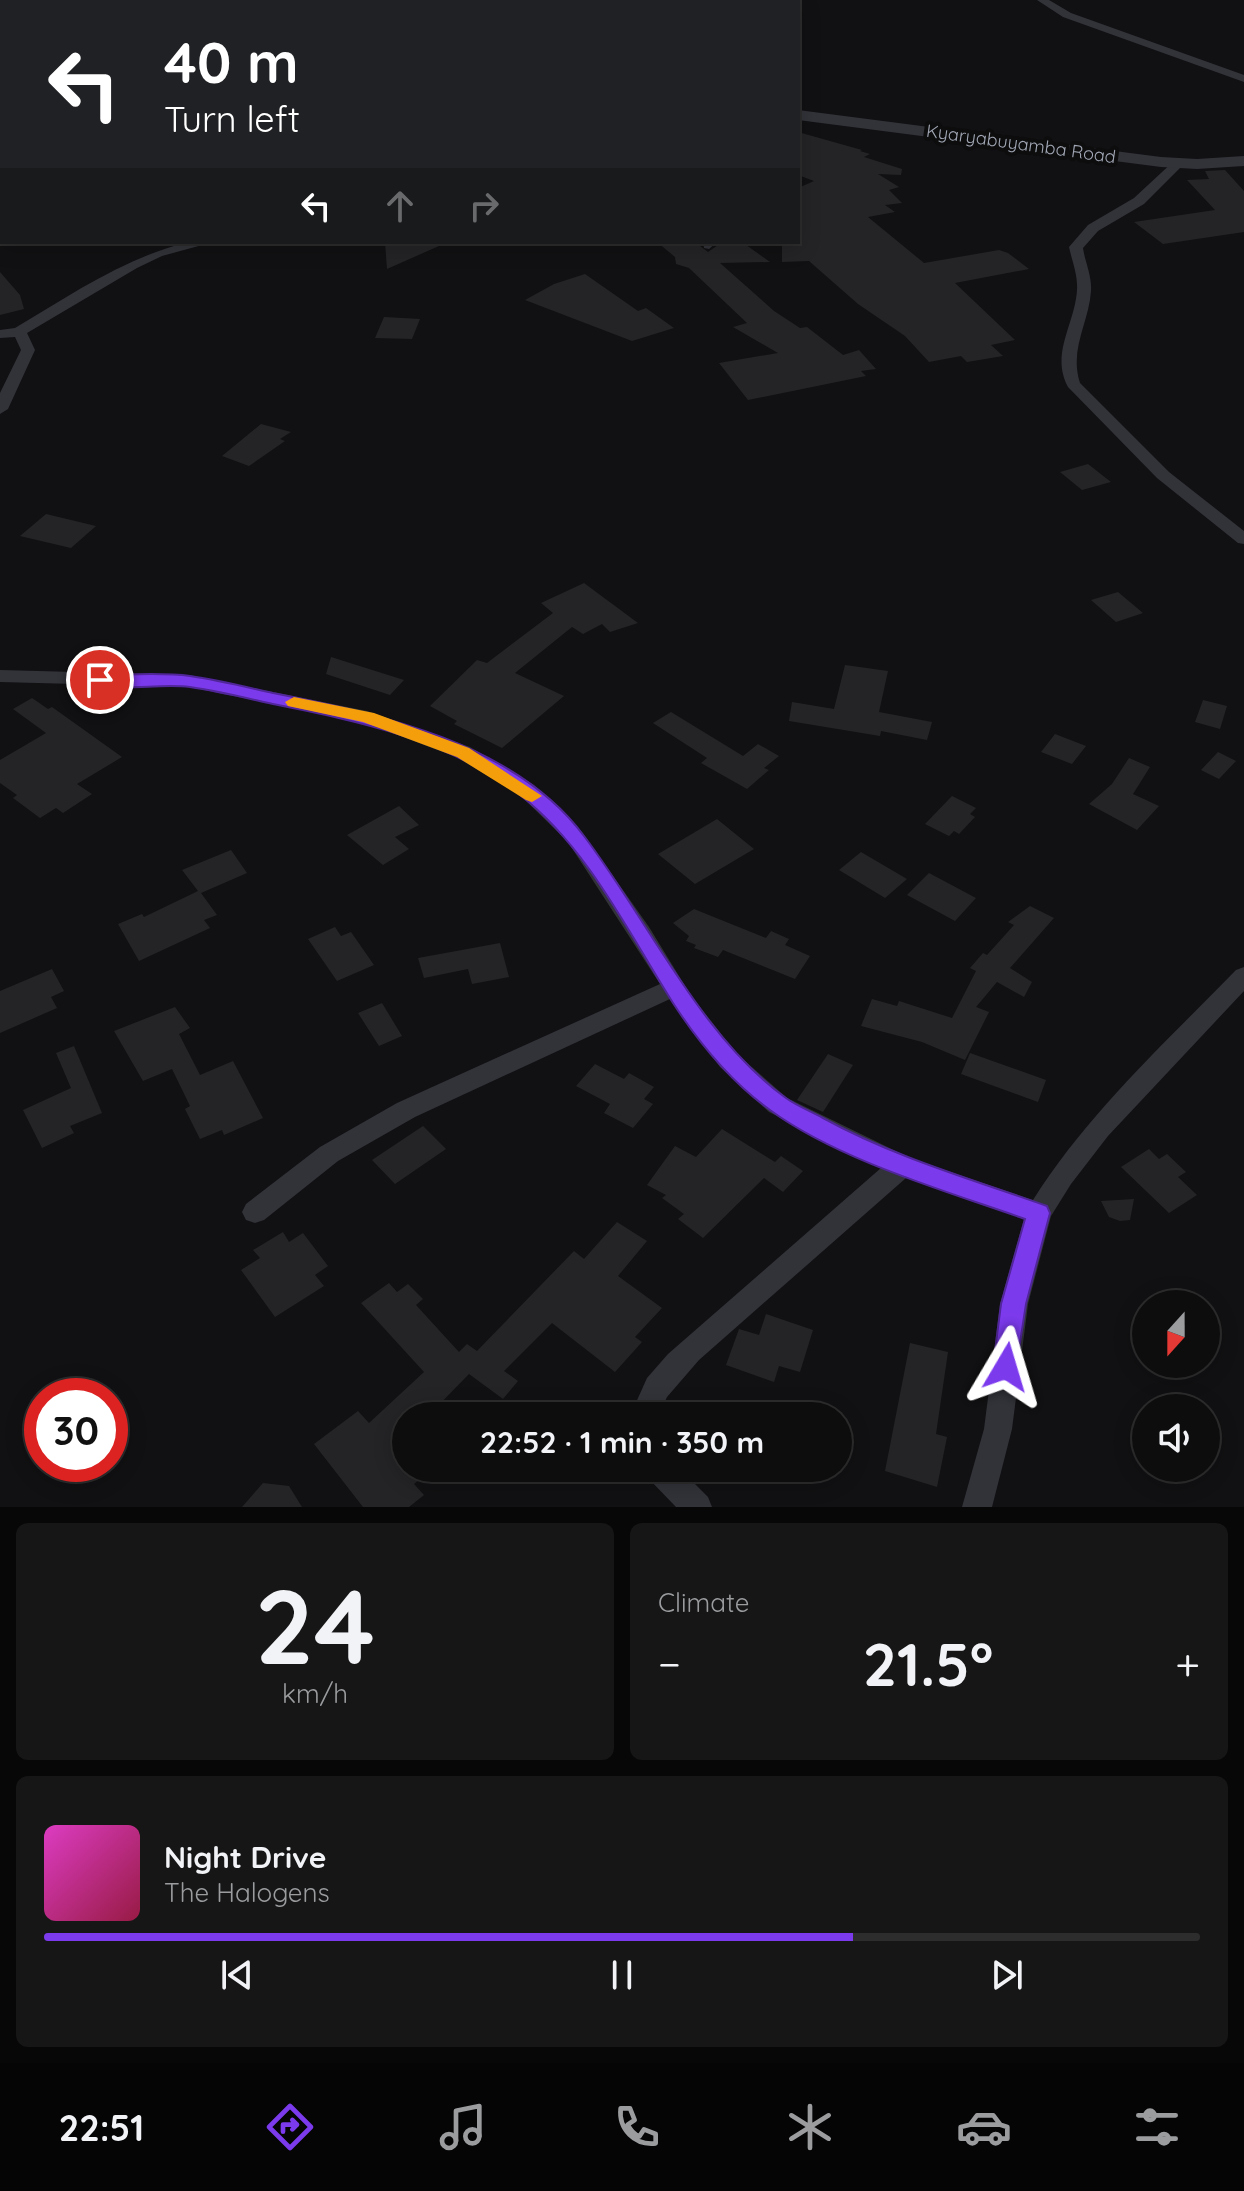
<!DOCTYPE html>
<meta charset="utf-8">
<style>
body{margin:0;font-family:Quicksand,sans-serif;background:#161617;color:#f1f3f6;height:100vh;display:flex;flex-direction:column;font-size:30px;white-space:nowrap}
*{box-sizing:border-box;margin:0}
p{font-size:26px;color:#9a9c9e}
.icon{flex:none;width:44px;height:44px;fill:none;stroke:currentColor;stroke-width:2;stroke-linecap:round;stroke-linejoin:round}
.map{position:relative;height:1507px;overflow:hidden}
.panel{display:flex;flex-direction:column;gap:16px;padding:16px;background:#070708;flex:1}
.panel>*{flex:none}
.guide{position:absolute;left:0px;top:0px;width:800px;height:244px;box-shadow:0 4px 20px #0003,0 0 0 2px #2d2d2e;background:#202124;color:#fff;overflow:hidden}
.needle{width:52px;rotate:201deg}
.tools{position:absolute;left:1132px;top:1290px;display:grid;gap:16px}
.tools a{display:grid;place-items:center;width:88px;height:88px;border-radius:50%;background:#0d0d0e;box-shadow:0 4px 20px #0003,0 0 0 2px #2d2d2e;font-size:40px}
.speed{position:absolute;left:24px;top:1378px;display:flex;gap:16px;font-size:40px;font-weight:700;text-align:center}
.speed>*{display:grid;place-content:center;width:104px;height:104px;border-radius:50%;background:#0d0d0e;box-shadow:0 4px 20px #0003,0 0 0 2px #2d2d2e;line-height:1}
.speed .limit{border:12px solid #d22;background:#fff;color:#111}
.pin{position:absolute;display:grid;place-items:center;width:68px;height:68px;color:#fff;margin:-34px;border:4px solid #fff;border-radius:50%;box-shadow:0 2px 8px #0007}
.me{position:absolute;width:88px;margin:-44px;rotate:7deg;stroke-linejoin:round;filter:drop-shadow(0 0 6px #0008)}
.turn{display:flex;align-items:center;gap:28px;height:168px;padding:0 32px;font-size:36px}
.turn .icon{width:104px;height:104px;stroke-width:2.5}
.turn b{display:block;font-size:56px;line-height:68px}
.lanes{display:flex;align-items:center;height:76px;padding:0 32px;background:#0003;justify-content:center;gap:40px;direction:ltr}
.lanes .off{opacity:.35}
.big{font-size:60px;font-weight:700;line-height:1.1}
.panel .card{flex:1;display:flex;flex-direction:column;justify-content:center;gap:12px;min-width:0;padding:0 28px;border-radius:12px;background:#161617}
.panel .dial{align-items:center;gap:0}
.dial b{font-size:104px;line-height:1}
.song{display:flex;align-items:center;gap:24px}
.cover{width:96px;height:96px;border-radius:12px;background:linear-gradient(135deg,hsl(310 70% 55%),hsl(340 70% 35%))}
.played{height:8px;border-radius:4px;background:linear-gradient(90deg,#7c3aed 70%,#2d2d2e 70%)}
.keys{display:flex;justify-content:space-around;direction:ltr}
.heat{display:flex;justify-content:space-between;align-items:center;font-size:44px;direction:ltr}
.panel .tiles{flex:1;display:grid;gap:16px;grid-template-columns:1fr 1fr}
.card:last-child{grid-column:span 2}
.trip{position:absolute;left:392px;top:1402px;width:460px;height:80px;border-radius:40px;background:#0d0d0e;box-shadow:0 4px 20px #0003,0 0 0 2px #2d2d2e;font-weight:700;line-height:80px;text-align:center}
.tabs{display:flex;height:128px;justify-content:space-around;align-items:center;background:#050506;color:#9a9c9e}
.tabs .icon{width:56px;height:56px}
.tabs .active{color:#7c3aed}
.tabs b{font-size:36px;color:#f1f3f6}
.map>svg:first-child{display:block}
</style>
<div class="map">
<svg width="1244" height="1507" viewBox="0 0 1244 1507">
<rect width="100%" height="100%" fill="#111113"/>
<path fill="#242427" d="M798,132L862,150L860,151L870,154L864,157L902,169L901,175L878,174L899,187L889,190L902,203L885,205L895,212L868,217L924,263L999,250L1008,253L1029,269L955,283L1015,340L991,345L1003,356L967,362L961,356L929,362L905,336L858,304L809,261L782,262V243L798,242V188L814,181L798,175Z
M1225,170L1244,191V232L1163,244L1134,222L1215,210L1187,180L1209,179L1205,171Z
M385,242H448L387,269Z
M657,242H695L708,252L718,245L742,242L770,262L720,263L774,311L800,328L807,327L843,355L859,350L876,369L861,371L866,376L748,400L719,363L778,353L733,327L747,323L689,268L676,264L675,257Z
M0,272L20,295L24,309L0,315Z
M585,274L638,311L646,308L674,328L632,341L525,300L554,284Z
M384,317L420,319L412,339L375,338Z
M261,424L291,432L280,439L285,441L249,466L222,456Z
M1088,464L1111,482L1082,490L1060,472Z
M46,514L96,526L71,548L20,536Z
M584,583L638,623L610,632L602,624L583,634L572,627L515,673L564,696L502,748L454,724L457,721L430,706L477,660L487,663L553,613L541,603Z
M1118,592L1143,613L1116,622L1091,600Z
M331,657L404,680L390,695L326,674Z
M845,665L888,671L879,712L932,722L927,740L881,731L880,736L789,721L792,702L834,709Z
M32,698L48,709L52,707L122,757L77,784L92,794L63,813L56,808L40,818L13,798L17,795L0,783V760L46,733L13,709Z
M1203,700L1227,706L1220,729L1195,722Z
M671,712L743,756L758,744L779,756L764,768L769,770L747,789L701,763L707,758L653,723Z
M1055,734L1086,746L1072,764L1041,752Z
M1218,752L1236,761L1219,779L1201,770Z
M1129,758L1150,767L1133,794L1159,806L1137,830L1089,804L1112,784Z
M952,796L976,808L970,814L975,817L959,834L954,831L949,836L925,824Z
M399,806L419,825L395,837L409,849L383,865L347,835Z
M717,819L754,849L695,884L658,854Z
M231,850L247,873L201,893L217,915L204,920L210,928L139,961L118,924L142,914L144,917L198,891L182,870Z
M861,852L907,879L885,898L839,870Z
M929,873L976,898L955,921L907,895Z
M1030,906L1054,918L1010,968L1032,982L1024,997L997,982L976,1007L989,1012L965,1060L922,1042L861,1026L872,999L897,1006L899,1001L952,1018L976,971L970,968L983,953L987,955L1014,925L1008,922Z
M694,909L766,938L771,931L789,939L785,945L810,956L795,979L723,950L718,957L694,948L696,945L686,941L689,936L673,923Z
M335,927L341,936L351,932L374,965L337,981L308,939Z
M500,943L509,977L472,984L468,969L424,978L418,958Z
M52,969L64,991L51,997L57,1008L0,1033V991Z
M382,1003L402,1036L379,1046L358,1013Z
M175,1007L190,1028L179,1034L200,1075L233,1061L263,1118L224,1135L222,1130L200,1139L185,1109L190,1106L172,1069L143,1081L114,1031Z
M74,1046L102,1113L70,1126L74,1133L42,1148L23,1110L71,1088L56,1053Z
M970,1053L1046,1080L1038,1102L961,1074Z
M828,1054L853,1065L823,1112L797,1100Z
M595,1064L624,1079L629,1073L654,1087L644,1099L653,1104L633,1128L604,1113L610,1104L576,1086Z
M423,1126L446,1149L395,1184L372,1160Z
M722,1129L775,1162L781,1156L803,1171L783,1192L764,1178L703,1238L678,1219L684,1214L662,1198L666,1195L647,1185L675,1146L696,1157Z
M1149,1149L1159,1159L1167,1154L1186,1172L1178,1177L1197,1195L1169,1213L1121,1167Z
M1134,1199L1130,1220L1120,1221L1109,1217L1101,1201Z
M617,1222L647,1241L618,1276L662,1308L635,1337L642,1342L615,1372L552,1323L504,1371L518,1381L503,1399L469,1374L428,1416H406V1468H415L422,1477L414,1484L424,1495L409,1507H363L314,1444L358,1411L369,1423L424,1372L361,1303L389,1283L397,1292L408,1284L423,1299L416,1305L459,1352L467,1344L477,1351L574,1251L584,1259Z
M283,1232L289,1242L303,1233L328,1266L315,1275L324,1286L275,1317L241,1270L260,1258L253,1250Z
M766,1314L813,1330L800,1372L779,1366L774,1382L726,1365L739,1329L759,1335Z
M910,1343L948,1352L936,1434L947,1437L937,1487L885,1471Z
M263,1483L289,1486L302,1507H242Z"/>
<g fill="none" stroke-linecap="round" stroke-linejoin="round">
<path fill="#323339" fill-rule="evenodd" d="M81,0H106L107,2H82Z
M1037,0H1049L1071,13L1244,75V82L1063,17Z
M1175,160L1185,163L1144,204L1098,231L1083,248C1085,262 1092,276 1091,291C1089,323 1069,349 1080,383L1169,472L1244,531V544L1238,543L1157,478L1068,387C1050,354 1075,324 1077,290C1078,275 1072,261 1069,247L1088,225L1134,198Z
M189,242H213L162,256L137,268L27,333L35,350L8,409L0,414V393L21,350L15,337L0,338V330L15,328C71,295 125,257 189,242Z
M703,242H717L709,249L704,248Z
M0,670L189,675L367,711L470,747L534,785L582,832L649,927L690,994L736,1053L787,1098L910,1158L1033,1200C1088,1113 1165,1043 1236,970L1244,967V991L1108,1136L1071,1184L1051,1216L1028,1304L1012,1429L992,1507H962L984,1429L1000,1304L1024,1219L906,1178L699,1360L667,1397L658,1416H630L647,1378L668,1354L881,1168L769,1112L720,1067L670,999L415,1117L338,1161L264,1220L255,1223L246,1220L242,1212L246,1204L320,1147L397,1103L660,984L568,842L520,795L456,757L363,722L189,687L0,682Z
M643,1468H679L708,1497L712,1507H676L648,1478Z"/>
<path fill="#323339" fill-rule="evenodd" d="M0,80H2V88H0Z
M798,110L1161,157L1197,159L1244,156V166L1197,169L1161,167L798,120Z"/>
</g>
<path fill="#7c3aed" stroke="#51269a" stroke-width="2" d="M100,675C129,675 161,672 190,676C218,680 246,687 273,693C380,714 515,743 584,836C648,920 700,1036 786,1098C797,1106 810,1111 823,1118C894,1157 971,1179 1047,1206L1050,1213L1026,1304L1015,1375L1006,1379L997,1375L993,1367L1001,1304L1025,1219C946,1191 838,1160 770,1110C731,1082 699,1043 673,1003C628,932 588,848 520,795C450,740 358,721 273,704C246,698 218,691 190,687C159,683 124,692 94,684L91,680Z"/>
<path fill="#f59e0b" d="M294,697L374,713L469,748L542,796L532,802L526,800L457,757L363,722L288,706L285,702Z"/>
<g text-anchor="middle" stroke-width="8" stroke-linejoin="round" paint-order="stroke">
<g font-size="18" fill="#a2a8b5" stroke="#0d0d0e">
<text transform="translate(1021 144) rotate(8)" y="6">Kyaryabuyamba Road</text>
</g>
</g>
</svg>
<div class="tools">
<a><svg class="needle" viewBox="-14 -14 28 28"><path d="M0-13l5 13h-10z" fill="#e53935"/><path d="M0 13l5-13h-10z" fill="#9a9c9e"/></svg></a>
<a><svg class="icon" aria-label="sound" viewBox="0 0 24 24"><path d="M4 9h4l5-4v14l-5-4H4zM17 9q2 3 0 6"/></svg></a>
</div>
<div class="speed"><div class="limit">30</div></div>
<div class="pin" style="left:100px;top:680px;background:#d93025"><svg class="icon" aria-label="arrive" viewBox="0 0 24 24"><path d="M6 21V4h12l-3 4 3 4H6"/></svg></div>
<svg class="me" style="left:1006px;top:1367px" viewBox="-20 -20 40 40"><path d="M0-17L14 15 0 8-14 15z" fill="#7c3aed" stroke="#fff" stroke-width="4"/></svg>
<div class="trip">22:52 · 1 min · 350 m</div>
<div class="guide">
<div class="turn"><svg class="icon" aria-label="left" viewBox="0 0 24 24"><path d="M17 20v-9H6M10 6l-5 5 5 5"/></svg><div><b>40 m</b>Turn left</div></div>
<div class="lanes"><svg class="icon" aria-label="left" viewBox="0 0 24 24"><path d="M17 20v-9H6M10 6l-5 5 5 5"/></svg><svg class="icon off" aria-label="ahead" viewBox="0 0 24 24"><path d="M12 20V5M6 11l6-6 6 6"/></svg><svg class="icon off" aria-label="right" viewBox="0 0 24 24"><path d="M7 20v-9h11M14 6l5 5-5 5"/></svg></div>
</div>
</div>
<section class="panel">
<div class="tiles">
<div class="card dial"><b>24</b><p>km/h</p></div>
<div class="card"><p>Climate</p>
<div class="heat"><a>−</a><b class="big">21.5°</b><a>+</a></div>
</div>
<div class="card">
<div class="song"><i class="cover"></i><div><b>Night Drive</b><p>The Halogens</p></div></div>
<div class="played"></div>
<div class="keys"><svg class="icon" aria-label="previous" viewBox="0 0 24 24"><path d="M18 5L8 12l10 7zM5 5v14"/></svg><svg class="icon" aria-label="pause" viewBox="0 0 24 24"><path d="M8 5v14M16 5v14"/></svg><svg class="icon" aria-label="next" viewBox="0 0 24 24"><path d="M6 5l10 7-10 7zM19 5v14"/></svg></div>
</div>
</div>
</section>
<nav class="tabs">
<b>22:51</b>
<svg class="icon active" aria-label="directions" viewBox="0 0 24 24"><path d="M12 3l9 9-9 9-9-9zM9 14v-3h6M13 9l2 2-2 2"/></svg>
<svg class="icon" aria-label="music" viewBox="0 0 24 24"><path d="M9 18V5l10-2v13"/><circle cx="6" cy="18" r="3"/><circle cx="16" cy="16" r="3"/></svg>
<svg class="icon" aria-label="phone" viewBox="0 0 24 24"><path d="M5 4h4l2 5-3 2q2 4 5 5l2-3 5 2v4C11 20 4 13 5 4z"/></svg>
<svg class="icon" aria-label="climate" viewBox="0 0 24 24"><path d="M12 3v18M4 7l16 10M4 17L20 7"/></svg>
<svg class="icon" aria-label="car" viewBox="0 0 24 24"><path d="M5 17H2v-5l4-1 3-4h7l3 4 3 1v5h-3M9 17h6M6 11h13"/><circle cx="7" cy="17" r="2"/><circle cx="17" cy="17" r="2"/></svg>
<svg class="icon" aria-label="filters" viewBox="0 0 24 24"><path d="M4 7h16M4 17h16"/><circle cx="9" cy="7" r="2"/><circle cx="15" cy="17" r="2"/></svg>
</nav>
